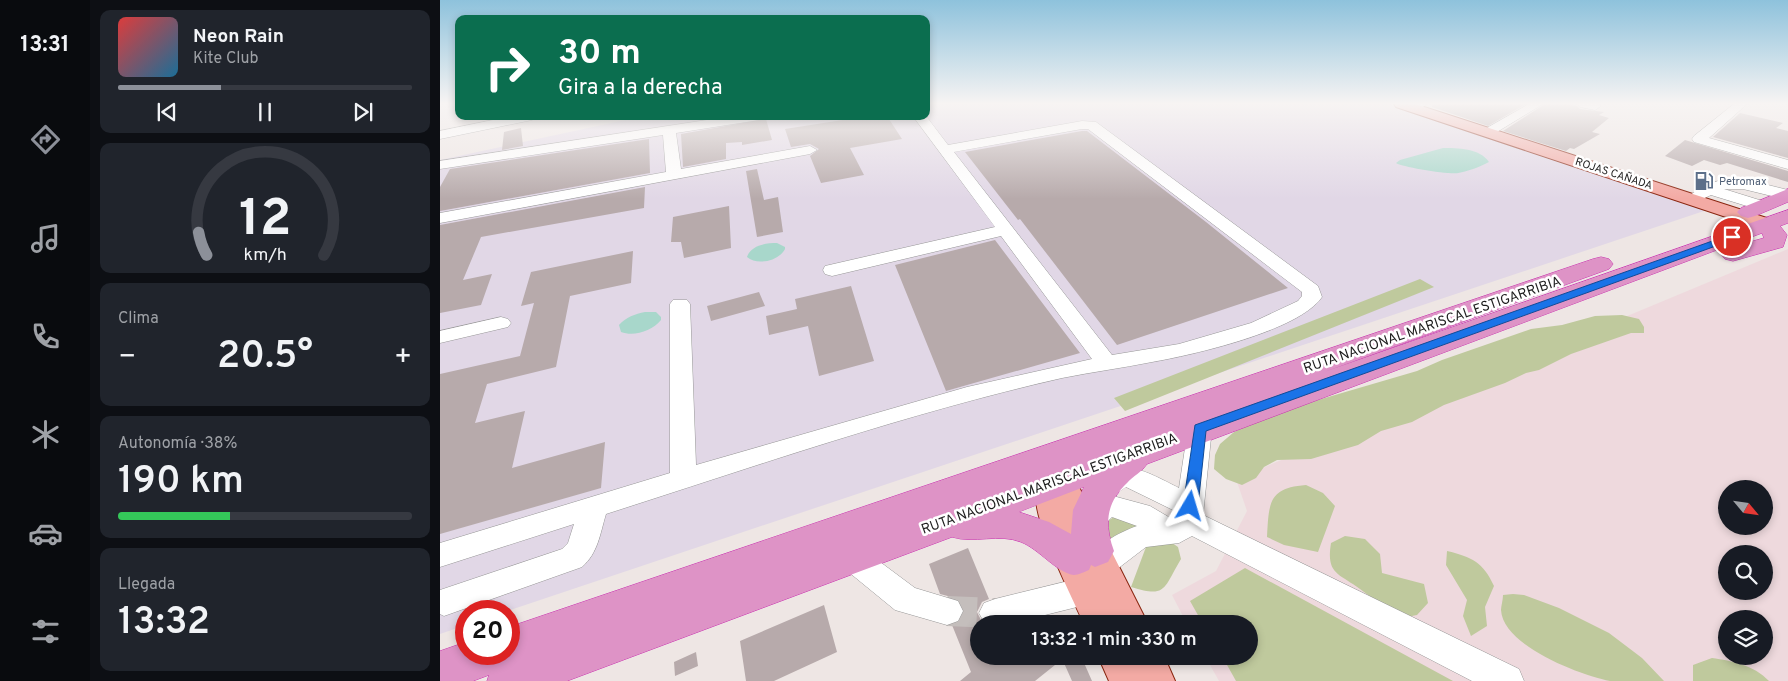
<!DOCTYPE html>
<html lang="es">
<meta charset="utf-8">
<style>
body{margin:0;font-family:Overpass,sans-serif;background:#20242c;color:#f1f3f6;height:100vh;display:flex;flex-direction:column;font-size:19px;white-space:nowrap}
*{box-sizing:border-box;margin:0}
p{font-size:16px;color:#9ea1a6}
.icon{flex:none;width:28px;height:28px;fill:none;stroke:currentColor;stroke-width:2;stroke-linecap:round;stroke-linejoin:round}
.map{position:relative;flex:1;overflow:hidden}
.drawer{display:flex;flex-direction:column;gap:10px;padding:10px;background:#0d0f14;width:350px}
.drawer>*{flex:none}
.banner{position:absolute;left:15px;top:15px;width:475px;height:105px;border-radius:10px;box-shadow:0 2px 8px #0003;background:#0b6e4f;color:#fff;overflow:hidden}
.needle{width:32px;rotate:119deg}
.fabs{position:absolute;left:1278px;top:480px;display:grid;gap:10px}
.fabs a{display:grid;place-items:center;width:55px;height:55px;border-radius:50%;background:#171b24;box-shadow:0 2px 8px #0003;font-size:25px}
.speed{position:absolute;left:15px;top:600px;display:flex;gap:10px;font-size:25px;font-weight:700;text-align:center}
.speed>*{display:grid;place-content:center;width:65px;height:65px;border-radius:50%;background:#171b24;box-shadow:0 2px 8px #0003;line-height:1}
.speed .limit{border:8px solid #d22;background:#fff;color:#111}
.pin{position:absolute;display:grid;place-items:center;width:42px;height:42px;color:#fff;margin:-21px;border:2px solid #fff;border-radius:50%;box-shadow:0 1px 5px #0007}
.me{position:absolute;width:55px;margin:-28px;rotate:7deg;stroke-linejoin:round;filter:drop-shadow(0 0 4px #0008)}
.turn{display:flex;align-items:center;gap:18px;height:105px;padding:0 20px;font-size:22px}
.turn .icon{width:65px;height:65px;stroke-width:2.5}
.turn b{display:block;font-size:35px;line-height:42px}
.big{font-size:38px;font-weight:600;line-height:1.1}
.drawer .card{flex:1;display:flex;flex-direction:column;justify-content:center;gap:8px;min-width:0;padding:0 18px;border-radius:10px;background:#20242c}
.drawer .dial{align-items:center;gap:0}
.dial svg{height:130px;overflow:visible;fill:none;stroke:#363941;stroke-width:7;stroke-linecap:round;text-anchor:middle}
.dial text{fill:#f1f3f6;stroke:none}
.song{display:flex;align-items:center;gap:15px}
.cover{width:60px;height:60px;border-radius:8px;background:linear-gradient(135deg,hsl(0 70% 55%),hsl(200 70% 35%))}
.played{height:5px;border-radius:2px;background:linear-gradient(90deg,#8c9099 35%,#363941 35%)}
.keys{display:flex;justify-content:space-around;direction:ltr}
.heat{display:flex;justify-content:space-between;align-items:center;font-size:28px;direction:ltr}
.charge{height:8px;border-radius:4px;background:linear-gradient(90deg,#34c759 38%,#363941 0)}
.trip{position:absolute;left:530px;top:615px;width:288px;height:50px;border-radius:25px;background:#171b24;box-shadow:0 2px 8px #0003;font-weight:600;line-height:50px;text-align:center}
main{display:flex;flex:1;min-height:0}
.tab-bar{display:flex;flex-direction:column;width:90px;justify-content:space-around;align-items:center;background:#090b0e;color:#9ea1a6}
.tab-bar .icon{width:35px;height:35px}
.tab-bar .selected{color:#8c9099}
.tab-bar b{font-size:22px;color:#f1f3f6}
.map>svg:first-child{display:block}
</style>
<main>
<nav class="tab-bar">
<b>13:31</b>
<svg class="icon selected" aria-label="directions" viewBox="0 0 24 24"><path d="M12 3l9 9-9 9-9-9zM9 14v-3h6M13 9l2 2-2 2"/></svg>
<svg class="icon" aria-label="music" viewBox="0 0 24 24"><path d="M9 18V5l10-2v13"/><circle cx="6" cy="18" r="3"/><circle cx="16" cy="16" r="3"/></svg>
<svg class="icon" aria-label="phone" viewBox="0 0 24 24"><path d="M5 4h4l2 5-3 2q2 4 5 5l2-3 5 2v4C11 20 4 13 5 4z"/></svg>
<svg class="icon" aria-label="climate" viewBox="0 0 24 24"><path d="M12 3v18M4 7l16 10M4 17L20 7"/></svg>
<svg class="icon" aria-label="car" viewBox="0 0 24 24"><path d="M5 17H2v-5l4-1 3-4h7l3 4 3 1v5h-3M9 17h6M6 11h13"/><circle cx="7" cy="17" r="2"/><circle cx="17" cy="17" r="2"/></svg>
<svg class="icon" aria-label="filters" viewBox="0 0 24 24"><path d="M4 7h16M4 17h16"/><circle cx="9" cy="7" r="2"/><circle cx="15" cy="17" r="2"/></svg>
</nav>
<section class="drawer">
<div class="card">
<div class="song"><i class="cover"></i><div><b>Neon Rain</b><p>Kite Club</p></div></div>
<div class="played"></div>
<div class="keys"><svg class="icon" aria-label="previous" viewBox="0 0 24 24"><path d="M18 5L8 12l10 7zM5 5v14"/></svg><svg class="icon" aria-label="pause" viewBox="0 0 24 24"><path d="M8 5v14M16 5v14"/></svg><svg class="icon" aria-label="next" viewBox="0 0 24 24"><path d="M6 5l10 7-10 7zM19 5v14"/></svg></div>
</div>
<div class="card dial"><svg viewBox="0 0 100 80">
<path d="M14 69A42 42 0 1 1 86 69"/>
<path d="M14 69A42 42 0 0 1 9 55" stroke="#8c9099"/>
<text x="50" y="56" font-size="32" font-weight="700">12</text>
<text x="50" y="72" font-size="11">km/h</text>
</svg></div>
<div class="card"><p>Clima</p>
<div class="heat"><a>−</a><b class="big">20.5°</b><a>+</a></div>
</div>
<div class="card"><p>Autonomía · 38%</p><b class="big">190 km</b><div class="charge"></div></div>
<div class="card"><p>Llegada</p><b class="big">13:32</b></div>
</section>
<div class="map">
<svg width="1348" height="681" viewBox="0 0 1348 681">
<rect width="100%" height="100%" fill="#eee6e4"/>
<path fill="#e1d7e6" d="M486,104H948L1267,210L67,611H26V625L0,634V160L204,116H486Z"/>
<path fill="#eed9dd" fill-rule="evenodd" d="M1348,249V681H779L765,656H809V624H747L732,595L776,571L807,511L796,479ZM1286,489H1324V526H1286ZM1286,554H1324V591H1286ZM1286,619H1324V656H1286Z"/>
<path fill="#bfc99d" d="M980,279L994,287L685,411L674,398Z
M1182,315L1199,319L1204,327V333H1191L1131,354L1099,370L1086,373L1065,383L1004,405L972,422L941,431L918,445L871,459L837,460L824,467L816,478L802,485L786,479L774,469L775,455L780,444L794,432L837,412L977,371L1002,360L1091,329L1122,325L1155,316Z
M866,485L883,493L895,506L878,552L844,545L827,537C829,503 828,488 866,485Z
M677,515L704,526L675,549L663,524Z
M905,536L925,539L940,554L942,573L984,584L988,603L977,615L956,619C944,609 933,598 920,589C898,573 886,574 891,543Z
M728,540L738,547L741,559C723,589 727,598 691,587L706,547Z
M1007,551C1032,557 1043,562 1054,586L1045,607L1047,626L1031,636L1023,616L1027,600L1006,565Z
M805,568L1013,681H796L782,656H809V624H763L750,601Z
M1073,594L1084,595L1119,608L1169,633L1202,658L1224,681C1207,681 1186,681 1170,681C1140,675 1063,646 1061,610C1061,606 1063,600 1063,595Z
M1272,658C1292,661 1314,665 1329,681H1253V665Z"/>
<path fill="#a8d7cb" d="M1003,148C1017,148 1040,148 1049,162C1040,167 1028,171 1018,173C1011,175 961,167 956,163L960,160Z
M337,243L345,247V249C339,261 317,266 307,257C311,245 326,243 337,243Z
M205,312H216L221,317V320C212,331 194,337 181,332L179,325C186,317 195,314 205,312Z"/>
<path fill="#b7aaab" d="M992,104H1086L1048,126L992,107Z
M1105,104H1127L1137,106L1140,109L1164,112L1159,115L1169,118L1152,132L1160,134L1134,149L1130,148L1126,151L1063,131Z
M1300,113L1343,123L1336,128L1348,131V158L1273,137Z
M428,116H447L462,139L410,148L424,175L381,183L370,156L379,149L370,144L351,147L345,129Z
M326,119L332,140L302,145V142L286,143V159L243,167L241,134Z
M81,128L83,146L62,150L64,132Z
M642,131H647L766,222L848,288L677,345L580,219L578,220L525,152Z
M209,139L210,173L0,211V187L10,169Z
M1245,140L1348,171V182L1287,163L1280,165L1264,160L1252,166L1225,156Z
M317,169L324,200L338,197L343,232L317,237L306,171Z
M205,187L204,208L41,237L23,280L52,274L41,305L0,313V225Z
M289,206L291,248L244,258L241,242H231L233,217Z
M555,240L640,353L506,391L455,265Z
M193,251L191,283L130,296L116,367L47,384L35,423L85,411L72,468L165,442L161,488L0,534V374L80,356L94,303L81,306L91,272Z
M411,286L434,361L379,376L368,326L329,335L326,316L357,309L355,299Z
M319,292L325,306L271,321L267,306Z
M528,548L549,599L542,602L537,612L543,624H539V656H610L615,665L595,681H520L531,672L512,625L520,622L525,610L519,599L500,594L489,564Z
M384,605L397,652L334,681H306L300,641Z
M256,652L258,666L235,676L234,662Z
M641,656L652,681H632L624,663Z"/>
<g fill="none" stroke-linecap="round" stroke-linejoin="round">
<path stroke="#c4bebc" stroke-width="30" stroke-dasharray="30 15" stroke-linecap="butt" d="M507,611L555,613"/>
<g stroke="#979797" stroke-width="1">
<path id="minor" d="M973,104H987L981,108Z
M1089,104H1103L1052,135H1042L1040,132Z
M1138,104H1159L1161,106L1155,110L1140,107Z
M1294,104H1307L1269,138L1348,160V169L1254,142L1252,139L1254,136Z
M72,116H98L92,120L0,139V131Z
M293,116H325L319,120L236,133L241,169L370,146L377,150L370,154L0,223V213L226,172L223,135L0,169V161Z
M473,116H486L508,145L642,121L656,122L878,286L882,297C859,331 752,355 712,362C682,368 652,372 622,378C468,413 316,466 166,514C160,534 158,553 142,567L4,616L0,614V590L122,549L128,543L134,524L0,567V543L230,473V304L233,300H247L250,304L256,465L527,387L652,359L561,236L392,276L385,274L383,270L385,266L555,227ZM642,129H648L862,292V296L858,301L811,323L739,344L672,355L514,152Z
M1285,179L1312,181L1348,190V200L1303,189H1284L1329,203L1331,206L1323,211L1271,195L1252,204L1244,199L1265,185Z
M61,317L68,319L71,323L68,327L0,343V331Z
M760,419L769,422L772,428L763,515L1079,669L1084,681H1032L752,536L739,543L706,547L672,573L661,577L650,573L646,564C655,545 678,533 697,526L672,517C659,528 665,541 642,533L638,525L649,503L666,497L658,494L655,487C675,450 712,475 739,488L748,428L751,422ZM686,487L735,511L732,519L710,506L673,496Z
M410,544L420,547L475,588L518,601L523,611L518,621L507,625L455,610L400,565L395,556L400,547Z
M649,576L660,580L664,590L660,600L649,604L569,624H545L539,613L544,603L555,599Z"/>
</g>
<g stroke="#89240e" stroke-width="2">
<path id="major" d="M954,104H975L1333,220L1336,224L1333,228L1326,230L1319,228L956,107Z
M617,471L629,475L633,483L638,485L708,624H644C634,601 590,514 597,495L590,485L595,476Z
M658,656H724L735,681H669Z"/>
</g>
<g stroke="#c934b0" stroke-width="1">
<path id="highway" d="M1348,189V202L1315,216L1308,218L1301,216L1297,212L1301,208Z
M1348,210V223L1340,226L1347,235L1343,247L1293,261L1285,259L1281,254L1285,249L1324,238L1322,233L707,464C702,472 693,476 687,483C666,503 664,524 674,551L668,562L655,567L651,565L649,570C644,572 638,575 634,575C617,573 599,549 581,542C559,533 534,544 512,537L127,681H47L49,675L33,681H0V651L26,642V654H69V627L1153,259L1161,257L1169,259L1173,264L1169,269L884,372ZM644,487L633,510L631,534L609,522L579,512Z"/>
</g>
<use href="#minor" fill="#fff" fill-rule="evenodd"/>
<use href="#major" fill="#f3aaa4" fill-rule="evenodd"/>
<use href="#highway" fill="#de93c6" fill-rule="evenodd"/>
</g>
<linearGradient id="sky" x2="0" y2="1"><stop stop-color="#8ec2dc"/><stop offset="0.52" stop-color="#f7f4f3"/><stop offset="1" stop-color="#f7f4f3" stop-opacity="0"/></linearGradient>
<rect width="1348" height="199" fill="url(#sky)"/>
<path fill="#1a73e8" stroke="#114b97" d="M1292,234L1296,237L1295,239L766,431L758,506L755,510H745L743,506L755,425Z"/>
<defs>
<g id="fuel-bare" transform="scale(1.5)"><path d="M-5.5-6h7V0h2V4h1.3V-2.5L3-4.5l.8-.8L6-3V5H2.5V1h-1V6h-7ZM-4.2-4.7v3.2H.2V-4.7Z" fill="#5c6f8a" stroke="#fff" stroke-width="2.5" paint-order="stroke"/></g>
</defs>
<g fill-rule="evenodd">
<use href="#fuel-bare" x="1264" y="181"/>
</g>
<g text-anchor="middle" stroke-width="5" stroke-linejoin="round" paint-order="stroke">
<g font-size="11" fill="#1d1d1d" stroke="#fff">
<text transform="translate(1174 173) rotate(18)" y="4">ROJAS CAÑADA</text>
</g>
<g font-size="11" fill="#4e5e75" stroke="#fff" text-anchor="start">
<text x="1279" y="185">Petromax</text>
</g>
<g font-size="14" fill="#1d1d1d" stroke="#fff">
<text transform="translate(992 324) rotate(-19)" y="5">RUTA NACIONAL MARISCAL ESTIGARRIBIA</text>
<text transform="translate(609 483) rotate(-20)" y="5">RUTA NACIONAL MARISCAL ESTIGARRIBIA</text>
</g>
</g>
</svg>
<div class="fabs">
<a><svg class="needle" viewBox="-14 -14 28 28"><path d="M0-13l5 13h-10z" fill="#e53935"/><path d="M0 13l5-13h-10z" fill="#9ea1a6"/></svg></a>
<a><svg class="icon" aria-label="search" viewBox="0 0 24 24"><circle cx="10" cy="10" r="6"/><path d="M15 15l6 6"/></svg></a>
<a><svg class="icon" aria-label="layers" viewBox="0 0 24 24"><path d="M12 4l9 5-9 5-9-5zM3 14l9 5 9-5"/></svg></a>
</div>
<div class="speed"><div class="limit">20</div></div>
<div class="pin" style="left:1292px;top:237px;background:#d93025"><svg class="icon" aria-label="arrive" viewBox="0 0 24 24"><path d="M6 21V4h12l-3 4 3 4H6"/></svg></div>
<svg class="me" style="left:750px;top:506px" viewBox="-20 -20 40 40"><path d="M0-17L14 15 0 8-14 15z" fill="#1a73e8" stroke="#fff" stroke-width="4"/></svg>
<div class="trip">13:32 · 1 min · 330 m</div>
<div class="banner">
<div class="turn"><svg class="icon" aria-label="right" viewBox="0 0 24 24"><path d="M7 20v-9h11M14 6l5 5-5 5"/></svg><div><b>30 m</b>Gira a la derecha</div></div>
</div>
</div>
</main>
